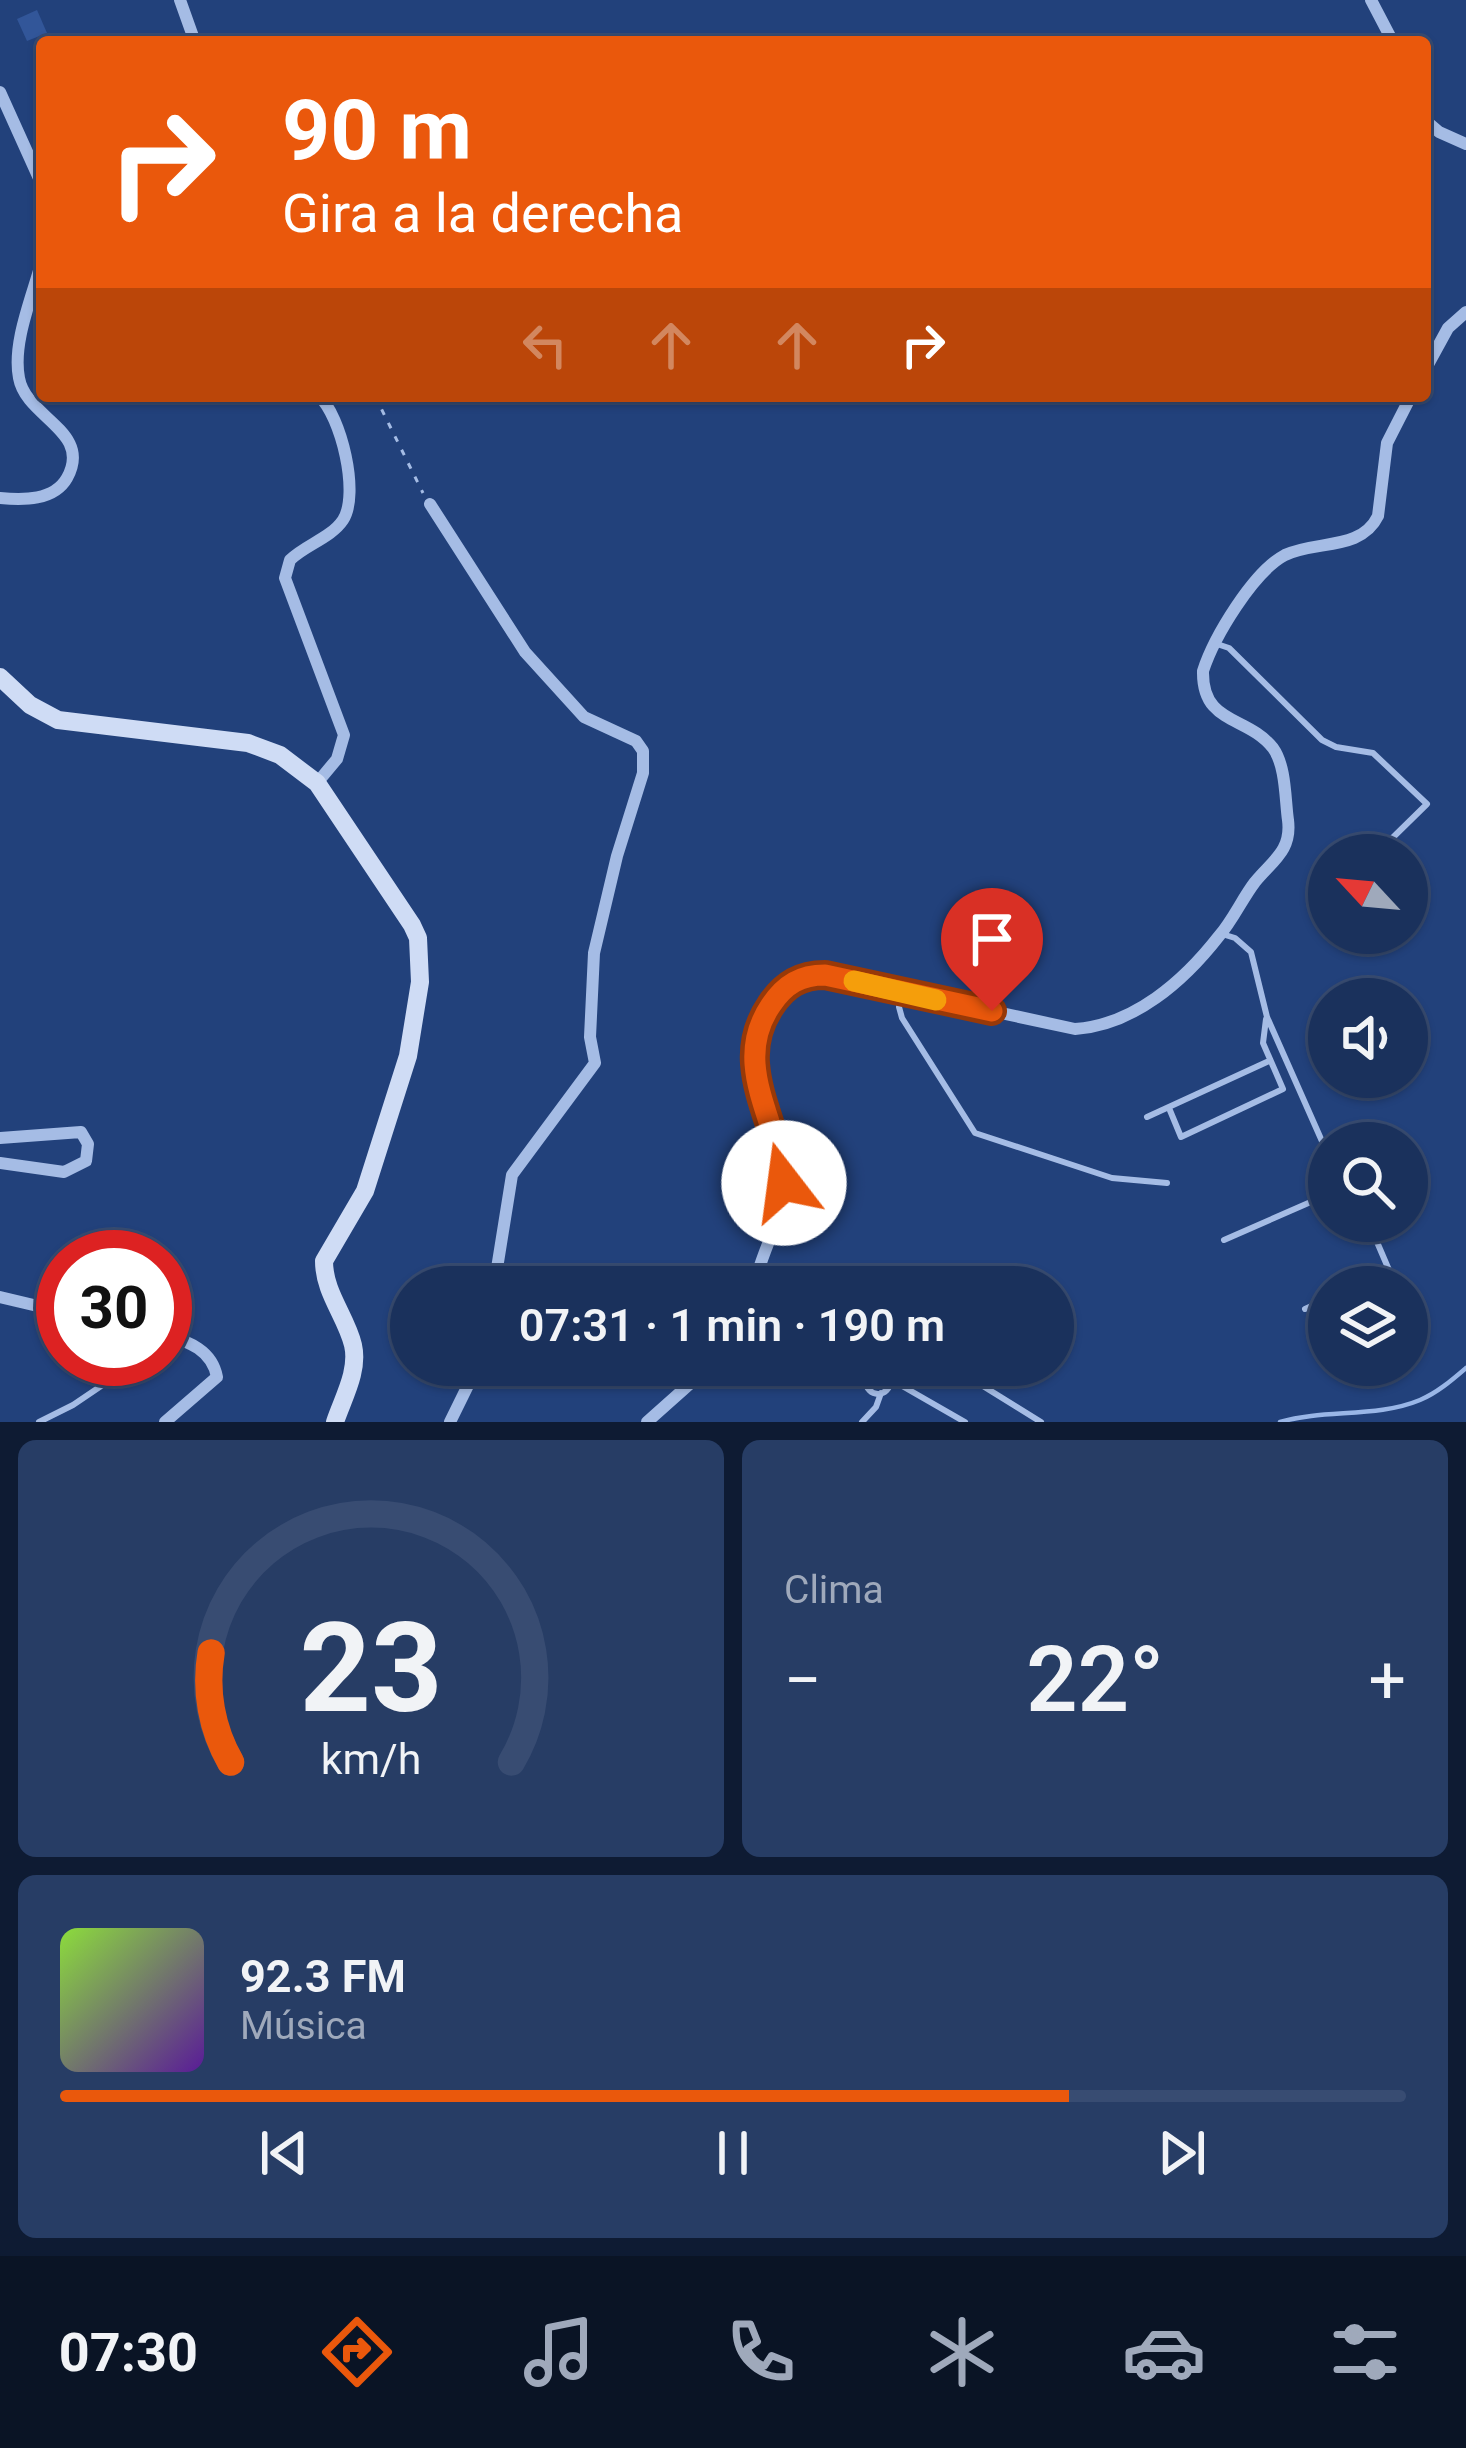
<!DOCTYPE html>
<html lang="es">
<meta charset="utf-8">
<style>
body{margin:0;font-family:Roboto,sans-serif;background:#273d65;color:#f1f3f6;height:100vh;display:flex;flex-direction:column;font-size:45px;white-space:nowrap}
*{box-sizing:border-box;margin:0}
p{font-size:39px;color:#9fa9bb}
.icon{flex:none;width:66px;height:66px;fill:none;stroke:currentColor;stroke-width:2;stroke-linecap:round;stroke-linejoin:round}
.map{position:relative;height:1422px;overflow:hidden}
.panel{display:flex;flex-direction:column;gap:18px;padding:18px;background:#0e1b33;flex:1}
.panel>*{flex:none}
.banner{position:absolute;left:36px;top:36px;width:1395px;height:366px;border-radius:12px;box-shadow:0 3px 9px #0004,0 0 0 3px #384c72;background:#ea580c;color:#fff;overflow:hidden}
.needle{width:78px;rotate:296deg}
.tools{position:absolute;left:1308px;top:834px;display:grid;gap:24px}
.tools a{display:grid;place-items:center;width:120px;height:120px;border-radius:50%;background:#1a315c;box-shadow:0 3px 9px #0004,0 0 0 3px #384c72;font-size:60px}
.speed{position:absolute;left:36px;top:1230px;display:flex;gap:24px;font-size:60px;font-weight:700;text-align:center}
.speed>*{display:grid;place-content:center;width:156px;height:156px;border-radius:50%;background:#1a315c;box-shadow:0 3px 9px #0004,0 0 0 3px #384c72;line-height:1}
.speed .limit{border:18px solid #d22;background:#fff;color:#111}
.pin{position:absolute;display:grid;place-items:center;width:102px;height:102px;color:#fff;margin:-123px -51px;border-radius:50% 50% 50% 0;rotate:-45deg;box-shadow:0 0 12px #0007}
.pin .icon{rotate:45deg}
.me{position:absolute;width:132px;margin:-66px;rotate:345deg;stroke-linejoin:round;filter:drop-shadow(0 0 9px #0008)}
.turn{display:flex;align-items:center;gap:42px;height:252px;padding:0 48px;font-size:54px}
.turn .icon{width:156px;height:156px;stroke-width:2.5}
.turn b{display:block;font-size:84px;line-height:102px}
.lanes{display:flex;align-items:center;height:114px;padding:0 48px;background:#0003;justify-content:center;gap:60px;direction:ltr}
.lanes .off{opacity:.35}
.big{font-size:90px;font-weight:600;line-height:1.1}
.panel .tile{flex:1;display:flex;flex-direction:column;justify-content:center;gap:18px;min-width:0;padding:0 42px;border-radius:18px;background:#273d65}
.panel .dial{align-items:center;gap:0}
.dial svg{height:312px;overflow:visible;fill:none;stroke:#384c72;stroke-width:7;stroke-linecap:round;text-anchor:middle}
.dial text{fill:#f1f3f6;stroke:none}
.song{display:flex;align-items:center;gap:36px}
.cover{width:144px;height:144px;border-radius:18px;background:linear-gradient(135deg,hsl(90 70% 55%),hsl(270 70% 35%))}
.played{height:12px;border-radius:6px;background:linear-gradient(90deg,#ea580c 75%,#384c72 75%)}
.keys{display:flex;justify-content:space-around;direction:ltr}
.heat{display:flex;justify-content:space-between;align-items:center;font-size:66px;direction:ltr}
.panel .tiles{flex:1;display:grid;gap:18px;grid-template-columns:1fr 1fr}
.tile:last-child{grid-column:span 2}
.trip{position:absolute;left:390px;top:1266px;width:684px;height:120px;border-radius:60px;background:#1a315c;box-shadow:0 3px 9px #0004,0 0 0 3px #384c72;font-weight:600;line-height:120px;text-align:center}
.tabs{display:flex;height:192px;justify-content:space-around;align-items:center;background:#0a1425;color:#9fa9bb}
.tabs .icon{width:84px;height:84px}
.tabs .selected{color:#ea580c}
.tabs b{font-size:54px;color:#f1f3f6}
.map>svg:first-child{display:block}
</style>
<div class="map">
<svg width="1466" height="1422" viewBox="0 0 1466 1422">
<rect width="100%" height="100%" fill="#22417b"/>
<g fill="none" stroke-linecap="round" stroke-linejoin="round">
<path stroke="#99b6e7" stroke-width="4.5" d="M1280,1422C1325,1409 1377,1418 1420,1400C1437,1393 1452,1380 1466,1368"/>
</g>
<path fill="#325699" d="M37,10L47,33L27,41L17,19Z"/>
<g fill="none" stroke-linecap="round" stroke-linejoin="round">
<path stroke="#a5bce5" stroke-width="3" stroke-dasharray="6 9" stroke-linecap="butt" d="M375,396L423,493"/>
<path stroke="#a5bce5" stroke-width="6" d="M1217,644L1229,648L1322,740L1336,747L1373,753L1427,804L1375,855
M1222,934L1235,938L1251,952L1267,1017L1329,1157
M902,994L899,1007L902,1018L975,1133L1112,1178L1167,1183
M1169,1108L1181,1137L1283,1089L1263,1043L1266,1019
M1147,1117L1269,1061
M1224,1240L1329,1194
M1353,1287L1389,1270L1368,1221
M1305,1309L1329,1298
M855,1365L868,1375
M949,1365L1041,1422
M866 1382a12 12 0 1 1 24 0a12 12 0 1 1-24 0Z
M890,1379L965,1422
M39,1422L73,1405L141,1359
M862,1422L876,1407L881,1393"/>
<path stroke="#a5bce5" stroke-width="12" d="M180,0L195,42
M1371,0L1393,42
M0,92L42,185
M1425,120L1439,132L1466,144
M1425,370L1448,328L1466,312
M0,498C23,500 54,501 67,478C93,431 26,418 19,378C12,342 33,295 42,260
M430,504L525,652L584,717L636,741L643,751V773L617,856L594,953L590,1037L595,1063L512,1175L494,1287
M317,783L337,759L344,735L285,578L290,560C305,545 331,538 343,520C360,494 341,416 319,396
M0,1138L81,1132L88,1144L86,1161L64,1172L0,1163
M754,1287C761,1251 784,1218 784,1181C784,1116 726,1070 771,1004C785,984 801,975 825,975L1075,1029C1134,1025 1184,981 1219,936C1233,920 1242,899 1255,882C1272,861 1292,851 1288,820C1285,799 1286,766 1273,748C1247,715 1202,725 1203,671C1214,637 1253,572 1285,555C1316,540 1361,551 1378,516L1387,443L1411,396
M0,1297L63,1312
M165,1422L217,1377C212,1350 189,1342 165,1334
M450,1422L478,1365
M647,1422L711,1365"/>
<path stroke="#cfdcf5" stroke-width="18" d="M0,677L30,705L58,720L248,743L280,755L317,783L412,925L418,938L420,982L408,1056L365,1191L324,1261C324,1293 346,1316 353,1345C359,1371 343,1398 335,1422"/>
</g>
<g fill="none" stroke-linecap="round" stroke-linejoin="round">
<g stroke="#983908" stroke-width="30">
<path id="route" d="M784,1183C779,1121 730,1065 771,1005C785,984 801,975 825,975L992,1011"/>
</g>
<use href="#route" stroke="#ea580c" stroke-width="21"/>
<path stroke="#f59e0b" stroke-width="21" d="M854,981L936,1000"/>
</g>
</svg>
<div class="tools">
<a><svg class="needle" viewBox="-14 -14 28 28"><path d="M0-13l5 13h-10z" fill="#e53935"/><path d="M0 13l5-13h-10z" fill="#9fa9bb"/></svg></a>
<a><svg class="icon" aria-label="sound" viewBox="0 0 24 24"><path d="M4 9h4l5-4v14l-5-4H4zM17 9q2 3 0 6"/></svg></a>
<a><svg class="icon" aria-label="search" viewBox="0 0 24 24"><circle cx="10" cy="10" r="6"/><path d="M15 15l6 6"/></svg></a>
<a><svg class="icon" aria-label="layers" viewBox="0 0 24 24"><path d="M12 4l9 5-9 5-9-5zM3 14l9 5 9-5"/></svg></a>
</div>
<div class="speed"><div class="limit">30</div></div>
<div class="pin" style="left:992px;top:1011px;background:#d93025"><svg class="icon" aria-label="arrive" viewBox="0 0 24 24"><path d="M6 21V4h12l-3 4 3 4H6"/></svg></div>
<svg class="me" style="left:784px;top:1183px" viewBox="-20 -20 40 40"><circle r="19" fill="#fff"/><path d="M0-13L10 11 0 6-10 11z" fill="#ea580c"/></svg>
<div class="trip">07:31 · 1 min · 190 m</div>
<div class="banner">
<div class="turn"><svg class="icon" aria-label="right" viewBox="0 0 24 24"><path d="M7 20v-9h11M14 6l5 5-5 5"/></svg><div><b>90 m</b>Gira a la derecha</div></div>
<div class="lanes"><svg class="icon off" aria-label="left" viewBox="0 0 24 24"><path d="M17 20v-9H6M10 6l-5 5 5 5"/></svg><svg class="icon off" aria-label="ahead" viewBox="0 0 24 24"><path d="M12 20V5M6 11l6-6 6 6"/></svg><svg class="icon off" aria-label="ahead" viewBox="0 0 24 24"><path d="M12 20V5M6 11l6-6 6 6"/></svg><svg class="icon" aria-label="right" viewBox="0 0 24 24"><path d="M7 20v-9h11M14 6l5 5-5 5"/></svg></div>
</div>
</div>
<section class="panel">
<div class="tiles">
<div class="tile dial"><svg viewBox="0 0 100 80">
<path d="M14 69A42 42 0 1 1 86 69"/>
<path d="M14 69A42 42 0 0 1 9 41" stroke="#ea580c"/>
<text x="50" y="56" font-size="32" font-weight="700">23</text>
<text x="50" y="72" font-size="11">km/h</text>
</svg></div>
<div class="tile"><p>Clima</p>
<div class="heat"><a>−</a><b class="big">22°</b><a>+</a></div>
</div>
<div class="tile">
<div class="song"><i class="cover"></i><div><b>92.3 FM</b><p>Música</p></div></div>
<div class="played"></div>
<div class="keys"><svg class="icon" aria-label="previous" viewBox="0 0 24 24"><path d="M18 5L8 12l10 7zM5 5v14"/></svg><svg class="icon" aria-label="pause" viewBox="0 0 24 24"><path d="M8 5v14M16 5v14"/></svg><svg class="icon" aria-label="next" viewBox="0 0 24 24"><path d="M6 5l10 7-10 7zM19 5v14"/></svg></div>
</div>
</div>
</section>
<nav class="tabs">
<b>07:30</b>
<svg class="icon selected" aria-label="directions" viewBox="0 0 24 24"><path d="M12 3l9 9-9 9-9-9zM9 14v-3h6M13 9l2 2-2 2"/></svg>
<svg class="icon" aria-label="music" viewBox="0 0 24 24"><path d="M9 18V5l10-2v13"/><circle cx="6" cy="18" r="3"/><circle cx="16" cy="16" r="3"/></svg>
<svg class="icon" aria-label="phone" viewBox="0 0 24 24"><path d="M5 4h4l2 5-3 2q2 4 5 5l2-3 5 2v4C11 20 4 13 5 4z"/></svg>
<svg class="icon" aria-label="climate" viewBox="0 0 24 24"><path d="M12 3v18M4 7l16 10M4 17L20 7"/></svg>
<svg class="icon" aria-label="car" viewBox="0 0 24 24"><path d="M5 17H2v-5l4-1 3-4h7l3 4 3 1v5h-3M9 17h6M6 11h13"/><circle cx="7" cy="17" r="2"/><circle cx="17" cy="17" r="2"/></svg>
<svg class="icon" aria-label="filters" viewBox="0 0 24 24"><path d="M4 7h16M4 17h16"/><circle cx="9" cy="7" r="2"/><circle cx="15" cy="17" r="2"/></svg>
</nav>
